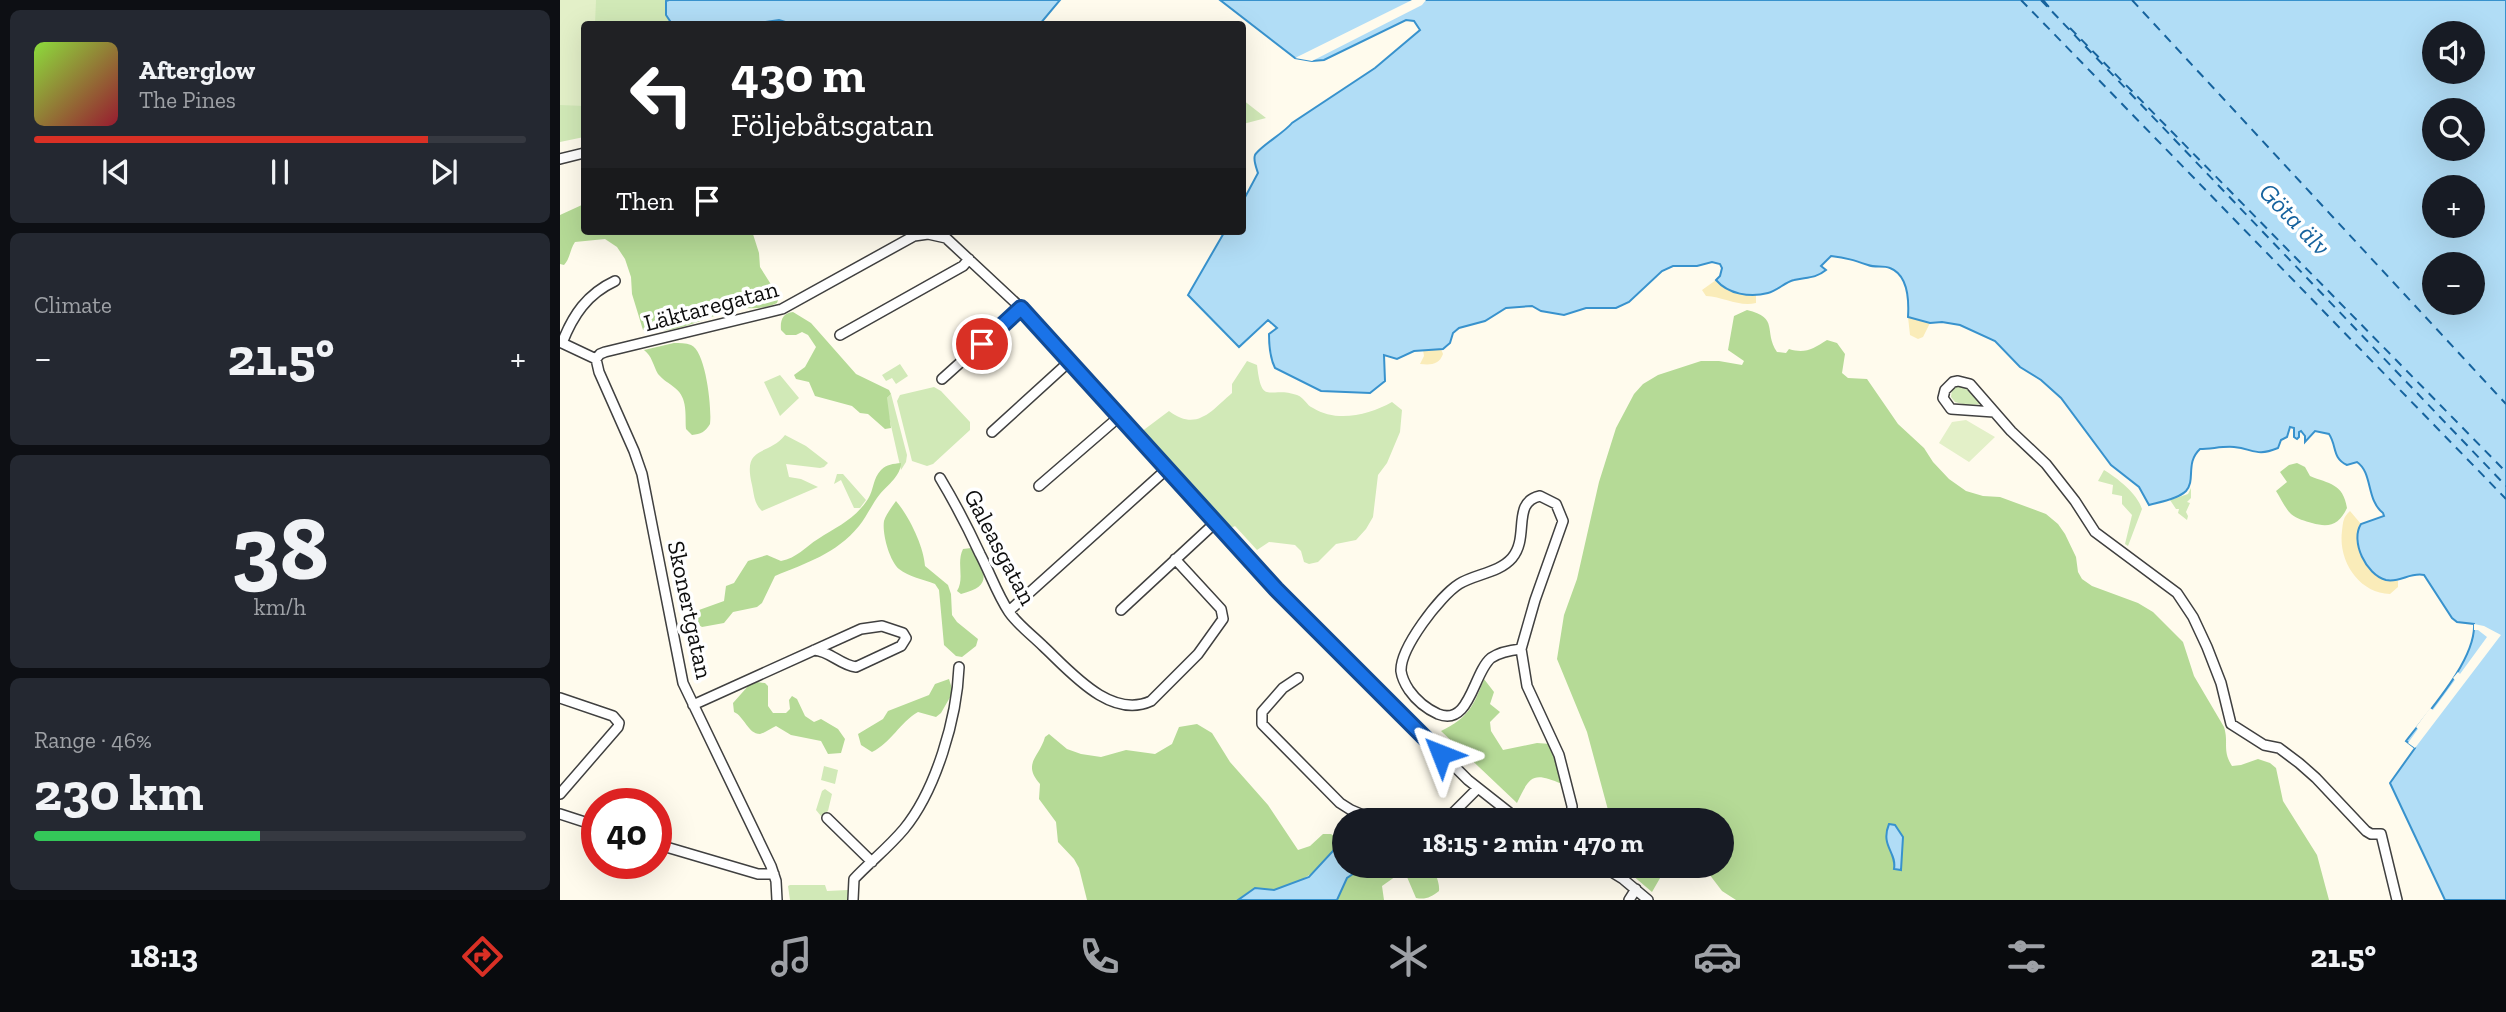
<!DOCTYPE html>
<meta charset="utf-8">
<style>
body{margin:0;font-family:"Zilla Slab",serif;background:#242831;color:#f1f3f6;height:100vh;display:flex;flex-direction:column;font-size:26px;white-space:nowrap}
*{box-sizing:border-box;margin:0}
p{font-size:23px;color:#9ea1a6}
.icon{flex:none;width:38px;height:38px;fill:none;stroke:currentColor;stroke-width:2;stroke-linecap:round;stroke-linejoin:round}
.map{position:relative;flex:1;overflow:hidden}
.panel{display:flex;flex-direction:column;gap:10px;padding:10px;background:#0d0f14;width:560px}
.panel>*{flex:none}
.top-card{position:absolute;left:21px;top:21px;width:665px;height:214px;border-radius:7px;box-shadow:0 7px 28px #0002;background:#202124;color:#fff;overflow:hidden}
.controls{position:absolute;left:1862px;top:21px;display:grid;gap:14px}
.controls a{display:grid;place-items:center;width:63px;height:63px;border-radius:50%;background:#171b24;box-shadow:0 7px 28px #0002;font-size:35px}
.speed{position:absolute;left:21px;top:788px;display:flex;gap:14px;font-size:35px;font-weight:700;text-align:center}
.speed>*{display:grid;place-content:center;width:91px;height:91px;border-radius:50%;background:#171b24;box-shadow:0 7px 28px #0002;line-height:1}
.speed .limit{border:10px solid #d22;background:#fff;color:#111}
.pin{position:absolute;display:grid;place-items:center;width:60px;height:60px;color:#fff;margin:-30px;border:4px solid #fff;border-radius:50%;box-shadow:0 2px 7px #0007}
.me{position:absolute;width:77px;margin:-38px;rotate:315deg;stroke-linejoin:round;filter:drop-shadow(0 0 5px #0008)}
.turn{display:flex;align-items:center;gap:24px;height:147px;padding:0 35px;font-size:32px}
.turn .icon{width:91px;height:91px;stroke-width:2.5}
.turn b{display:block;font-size:49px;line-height:60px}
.then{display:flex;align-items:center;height:66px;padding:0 35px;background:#0003;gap:14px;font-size:26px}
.big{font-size:52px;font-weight:700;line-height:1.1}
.panel .widget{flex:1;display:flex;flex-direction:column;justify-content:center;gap:10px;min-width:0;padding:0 24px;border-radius:10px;background:#242831}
.panel .dial{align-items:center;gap:0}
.dial b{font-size:91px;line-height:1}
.song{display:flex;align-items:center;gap:21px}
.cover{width:84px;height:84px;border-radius:10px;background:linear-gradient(135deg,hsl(90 70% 55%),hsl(350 70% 35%))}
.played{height:7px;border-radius:4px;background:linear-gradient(90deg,#d93025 80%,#363941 80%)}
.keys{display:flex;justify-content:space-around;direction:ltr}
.heat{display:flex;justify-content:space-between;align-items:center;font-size:38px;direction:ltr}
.charge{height:10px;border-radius:5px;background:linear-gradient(90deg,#34c759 46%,#363941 0)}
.trip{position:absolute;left:772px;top:808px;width:402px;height:70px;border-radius:35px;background:#171b24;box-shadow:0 7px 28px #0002;font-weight:700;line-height:70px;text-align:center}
.dock{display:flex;height:112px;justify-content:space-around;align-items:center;background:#090b0e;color:#9ea1a6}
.dock .icon{width:49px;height:49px}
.dock .on{color:#d93025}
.dock b{font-size:32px;color:#f1f3f6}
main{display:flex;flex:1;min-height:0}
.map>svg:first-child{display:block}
</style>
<main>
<section class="panel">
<div class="widget">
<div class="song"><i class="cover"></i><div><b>Afterglow</b><p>The Pines</p></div></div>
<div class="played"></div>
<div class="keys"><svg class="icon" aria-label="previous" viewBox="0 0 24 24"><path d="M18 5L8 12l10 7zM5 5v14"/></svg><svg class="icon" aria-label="pause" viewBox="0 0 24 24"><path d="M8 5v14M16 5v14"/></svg><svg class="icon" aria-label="next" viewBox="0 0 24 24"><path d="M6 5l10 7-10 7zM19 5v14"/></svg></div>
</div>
<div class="widget"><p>Climate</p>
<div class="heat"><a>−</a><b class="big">21.5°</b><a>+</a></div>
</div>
<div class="widget dial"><b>38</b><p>km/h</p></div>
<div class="widget"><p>Range · 46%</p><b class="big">230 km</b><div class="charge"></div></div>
</section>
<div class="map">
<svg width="1946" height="900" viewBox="0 0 1946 900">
<rect width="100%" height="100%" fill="#fffbed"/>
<path fill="#d1e9b7" d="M0,0H109L106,2V15L112,24H24V137L0,142Z
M682,100H683L706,118L683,124Z
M687,361L697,365C702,408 709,385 737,395C745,398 746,405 753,408C777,423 809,415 832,402L842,410L840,432L827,463L818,475L813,517L806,529L796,540L776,544L758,562L749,564L744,562L741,551L735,545L709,542L697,550L675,526L667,530L581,432L609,411C637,432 651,411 672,393V384Z
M340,364L348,376L336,384L332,378L326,381L322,375Z
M220,375L239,398L220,416L204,382Z
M1399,384L1409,387L1424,404L1407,405L1395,402L1391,397L1392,390Z
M374,387L381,391L410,422V430L373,464L367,466L352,461L337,401L340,395Z
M331,394L347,455L346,462L341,470L327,408V398Z
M225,435L246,446L268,463L264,467L260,468L226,464L229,477L241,479L258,487L202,511C194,504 194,494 192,485C182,444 208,457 225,435Z
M1544,470C1557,478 1577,493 1582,509L1568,546L1565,544L1572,515L1562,504V496L1552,494L1553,485L1538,481Z
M277,474H283L306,500L300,508H294L281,480L274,484Z
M1631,488V498L1627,502L1630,503L1626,512L1628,516L1627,520L1618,513L1619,509H1616L1610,500L1628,494Z
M264,766L278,770L275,784L261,780Z
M265,789L272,794L268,811L261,816L256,810L262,791Z
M230,885H265L267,891L288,890V900H230L228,886Z"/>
<path fill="#b5da96" d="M24,204V231H192L199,253L200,267L219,297L217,303C203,310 193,307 179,309C146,315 118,336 83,330L72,294L71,277L65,259L57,247L45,239L15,242C10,249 10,259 4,265L0,264V215Z
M1187,310C1220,318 1203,331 1217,352L1226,353L1229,349C1245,354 1253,349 1267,340L1277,343L1285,354L1282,373L1288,378L1307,379L1338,424L1364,448L1373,462L1389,479L1406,491L1423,496L1440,497L1486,514L1498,524L1505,534L1516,557L1518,572L1522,579L1532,586L1578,603L1593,612L1623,642L1634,676L1664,727C1669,743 1662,750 1672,766L1681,765L1698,759L1710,763L1716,768L1723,801L1757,855L1769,900H1176L1162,891L1143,866H1162V821H1051L1027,732L997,659L1004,615L1017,579L1039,482L1056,428L1074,394L1083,384L1098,375L1141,361H1159L1182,365L1184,361L1168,350L1174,316Z
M233,312L251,323L296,374L329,390L331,394L327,398L331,428L325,429L308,414L300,413L292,406L255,396L249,382L236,379L234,375L245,367L256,347L248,335L242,332L236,335H226L221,330C220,320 223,313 233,312Z
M114,343C119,343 126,343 131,345C146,351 152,409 150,424C145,432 141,434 132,435L126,429C125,415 128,398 115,388C108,382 104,381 98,374C93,365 92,356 84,350Z
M341,463C341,475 328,485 320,494C312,504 307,516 299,526C276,554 246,563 215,576L202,603L197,607L173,612L164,623L142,627L136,623L134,616L139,610L164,601L166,586L174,583L188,561L207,555L221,561C237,558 245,547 258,539C278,526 294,520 308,499C314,489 313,478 321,470C327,464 333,464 341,463Z
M1737,463L1745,467L1750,476C1769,484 1783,483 1787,508C1779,525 1769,528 1752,523C1745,521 1737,519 1731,514C1725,508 1721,499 1716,491L1727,482L1720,472L1729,465Z
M336,501C349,516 364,547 365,566L388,585L391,594L392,615L397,622L418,639L416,646L402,657L396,656L384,645L379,590L375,584C363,579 349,577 339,569C329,560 322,533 324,521C326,514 332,507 336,501Z
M411,548C424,571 435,586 401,594L397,591C405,578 396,563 403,549Z
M389,679L393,692L381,713L376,717L358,712C340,722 331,743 312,752L301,745L298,734L323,719L328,711L369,695L375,684Z
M924,679L934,692L930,704L940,712L930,722L931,731L943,750L977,743L991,744L1002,784C973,772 970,775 957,803L881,731C909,717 913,707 924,679Z
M197,682L205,683L208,686V706L213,713H226L230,709L229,700L232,696L237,699L245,716L254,722L261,719L278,729L285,739L281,753L268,754L261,741L231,735L216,726C211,728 205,733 200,734C188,734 184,716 174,712L173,703L189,685Z
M637,724L652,733L670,762L708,805L738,850L750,846L763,834H771L777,838C774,864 741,883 718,889C699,894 698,883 678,900H527L519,868L514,859L498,842L496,822L479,799L480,784C462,763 479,758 485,737L489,734L507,749L521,754L541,757L566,750L595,754L612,744L619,727Z
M805,866H875C874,875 880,881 879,891C871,897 866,900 856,898L847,877L839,874L822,886L824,900H777L787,878Z
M1069,866H1107L1092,892L1072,875Z"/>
<path fill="#faecb9" d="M1156,280C1168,293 1179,294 1196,294V303C1179,307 1164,297 1146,296L1142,290Z
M1348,317L1370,323L1363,337L1358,339L1350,335Z
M881,349L883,354C879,365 871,365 860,364L864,356L863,350Z
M1790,511L1801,524L1798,527L1827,580L1838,581V587L1830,594C1799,593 1778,561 1782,531C1783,522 1783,517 1790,511Z"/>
<path fill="#e3f0c8" d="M0,0H36L35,24H24V106L0,105Z
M1406,420L1435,437L1409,462L1379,443L1392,422Z"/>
<path fill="#b1ddf6" stroke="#3892cd" stroke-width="2" fill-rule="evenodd" d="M109,0H500L480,24H232L219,20L191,24H112L106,15V1Z
M660,0H1946V900H1885L1830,783L1855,748L1846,741C1868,712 1916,660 1914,624L1897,622L1892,618L1864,575C1850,572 1840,583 1826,580C1806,575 1790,541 1801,524L1824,516L1823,513C1806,500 1813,473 1797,462L1787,465C1772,458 1777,446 1769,434L1755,431L1745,442V436L1741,431L1739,432V437L1737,439L1734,437V428L1730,427L1727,437L1721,440L1718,448C1696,457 1694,449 1674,447C1663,446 1651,449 1640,449C1625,463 1636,480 1626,491C1618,499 1600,502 1589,505L1579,487L1551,465L1501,398L1481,380L1460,367L1435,341L1400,325L1382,322L1370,323L1348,317C1349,301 1348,275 1330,268C1323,265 1315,268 1308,265C1293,260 1287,258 1271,256L1261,266L1266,270C1255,279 1246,277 1234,280C1225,282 1217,291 1208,293C1190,298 1168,294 1156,280L1160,276L1162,268L1160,264L1152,262L1137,266H1113L1102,271L1069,302L1056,308H1026L1004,315L981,311L972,306L946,308L925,321L899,328L893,333L890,343L883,349L854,351L837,359L824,355L825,381L810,393L761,391L715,368C710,358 709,346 709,334L717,328L708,320L679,347L628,295L665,231H682L683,201L698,173C696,167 693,160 695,155C699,147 724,133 732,123L815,68L860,30L854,21L846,20L764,60L752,61L735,58ZM1874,33H1913V72H1874ZM1874,110H1913V149H1874ZM1874,187H1913V226H1874ZM1874,264H1913V303H1874Z
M1329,824L1335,825L1343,837L1341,870L1334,869C1337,852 1320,846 1329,824Z
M784,839V866H805L787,878L777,900H678L695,888L714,890L749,877Z"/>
<path fill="#fffbed" d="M852,0H866L862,5L752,61L735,58Z
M1914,624L1924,626L1941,635L1855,748L1848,743L1858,729L1856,727L1870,708L1873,710L1895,680L1893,678L1898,672L1900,674L1927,637L1918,630H1914Z"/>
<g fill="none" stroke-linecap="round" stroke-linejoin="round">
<path stroke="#16639e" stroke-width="2" stroke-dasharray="9 7" stroke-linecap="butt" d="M1461,0L1946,499
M1481,0L1946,486
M1483,0L1489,7
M1572,0L1946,404
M1510,28L1946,472"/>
<g stroke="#404040" stroke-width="12">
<path id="minor" d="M0,159L24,153
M280,335L403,266L409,259
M0,342L36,359L39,372L74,451L82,474L123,683L211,866L216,881L217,900
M2,343C13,315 27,294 55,281
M36,359L40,354L45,352L222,309L354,236L368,234L386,238L475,321L716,589L908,780L960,821
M382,379L461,308
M1434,412L1391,409L1383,398L1385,390L1393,382L1398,381L1410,384L1451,431L1486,464L1515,501L1535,532L1617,593L1633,617L1647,647L1661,683L1671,724L1704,745L1719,748L1739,763L1756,778L1806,831L1811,834H1821L1837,900
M432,432L510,361
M380,478C395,503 408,528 420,554C430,573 437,594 449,612C458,625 472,635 483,646C509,670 550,720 591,701L638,654L663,619L661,609L615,559
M479,486L560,416
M561,610L656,522
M449,611L608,468
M961,649C951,650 940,652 931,658C913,673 910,727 878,714C867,709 856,700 849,690C845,684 842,678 841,671C840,648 880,596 899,584C915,574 939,573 952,558C970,537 951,502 980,496L996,504L1003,521L975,600L961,649L967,686L999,755L1012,806V821
M738,678L723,688L702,712V724L780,803L791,810L817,821
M0,698L53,716L59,723L58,727L0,794
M133,705L301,629L322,626L343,633L346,638L341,646L296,667C280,665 270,651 254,650
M0,814L37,826
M267,818L312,862
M880,821L892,814L917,789
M96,844L198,874H214
M1042,866L1063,879L1088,900
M293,900L294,879C310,862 328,848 344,829C376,790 397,718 399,667
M1069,900L1076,889"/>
</g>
<use href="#minor" stroke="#fff" stroke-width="9"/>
</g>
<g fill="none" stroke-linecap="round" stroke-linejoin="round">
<g stroke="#114b97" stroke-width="18">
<path id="route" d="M422,344L461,308L716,589L881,754"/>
</g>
<use href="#route" stroke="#1a73e8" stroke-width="12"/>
</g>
<g text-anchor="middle" stroke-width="7" stroke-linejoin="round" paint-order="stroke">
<g font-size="24" fill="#0d0d0d" stroke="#fff">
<text transform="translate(151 306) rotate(-15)" y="8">Läktaregatan</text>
<text transform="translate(440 547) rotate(62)" y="8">Galeasgatan</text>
<text transform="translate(130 610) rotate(78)" y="8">Skonertgatan</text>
</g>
<g font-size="26" font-style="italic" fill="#16639e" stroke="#fff">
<text transform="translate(1735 219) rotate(46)" y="9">Göta älv</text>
</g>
</g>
</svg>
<div class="controls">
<a><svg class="icon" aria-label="sound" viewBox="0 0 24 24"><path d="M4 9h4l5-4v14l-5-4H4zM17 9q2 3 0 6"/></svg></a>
<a><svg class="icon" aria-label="search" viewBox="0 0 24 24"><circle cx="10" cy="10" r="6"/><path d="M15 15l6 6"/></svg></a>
<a>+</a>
<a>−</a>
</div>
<div class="speed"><div class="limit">40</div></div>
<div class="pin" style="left:422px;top:344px;background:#d93025"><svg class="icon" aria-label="arrive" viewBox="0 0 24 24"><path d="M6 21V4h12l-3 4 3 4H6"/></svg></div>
<svg class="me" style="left:881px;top:754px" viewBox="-20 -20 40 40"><path d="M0-17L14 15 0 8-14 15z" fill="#1a73e8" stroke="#fff" stroke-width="4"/></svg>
<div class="trip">18:15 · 2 min · 470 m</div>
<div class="top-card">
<div class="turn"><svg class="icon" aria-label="left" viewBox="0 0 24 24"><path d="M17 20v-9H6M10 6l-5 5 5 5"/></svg><div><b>430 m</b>Följebåtsgatan</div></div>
<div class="then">Then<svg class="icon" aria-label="arrive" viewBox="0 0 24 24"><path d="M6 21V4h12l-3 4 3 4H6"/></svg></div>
</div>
</div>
</main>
<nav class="dock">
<b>18:13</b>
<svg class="icon on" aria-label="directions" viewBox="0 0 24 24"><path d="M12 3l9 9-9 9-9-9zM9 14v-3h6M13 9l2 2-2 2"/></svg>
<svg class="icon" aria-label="music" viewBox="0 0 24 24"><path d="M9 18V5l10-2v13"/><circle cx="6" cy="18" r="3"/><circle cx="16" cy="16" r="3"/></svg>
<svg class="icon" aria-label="phone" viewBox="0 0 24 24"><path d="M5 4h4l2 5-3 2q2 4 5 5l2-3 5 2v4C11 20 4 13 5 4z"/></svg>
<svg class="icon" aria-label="climate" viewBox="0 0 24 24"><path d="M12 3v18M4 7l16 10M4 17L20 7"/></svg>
<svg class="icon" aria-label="car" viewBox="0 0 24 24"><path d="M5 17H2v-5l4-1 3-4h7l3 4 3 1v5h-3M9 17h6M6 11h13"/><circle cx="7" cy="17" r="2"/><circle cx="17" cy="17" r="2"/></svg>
<svg class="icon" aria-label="filters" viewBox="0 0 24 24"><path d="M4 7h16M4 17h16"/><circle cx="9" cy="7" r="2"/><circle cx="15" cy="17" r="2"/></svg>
<b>21.5°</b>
</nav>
